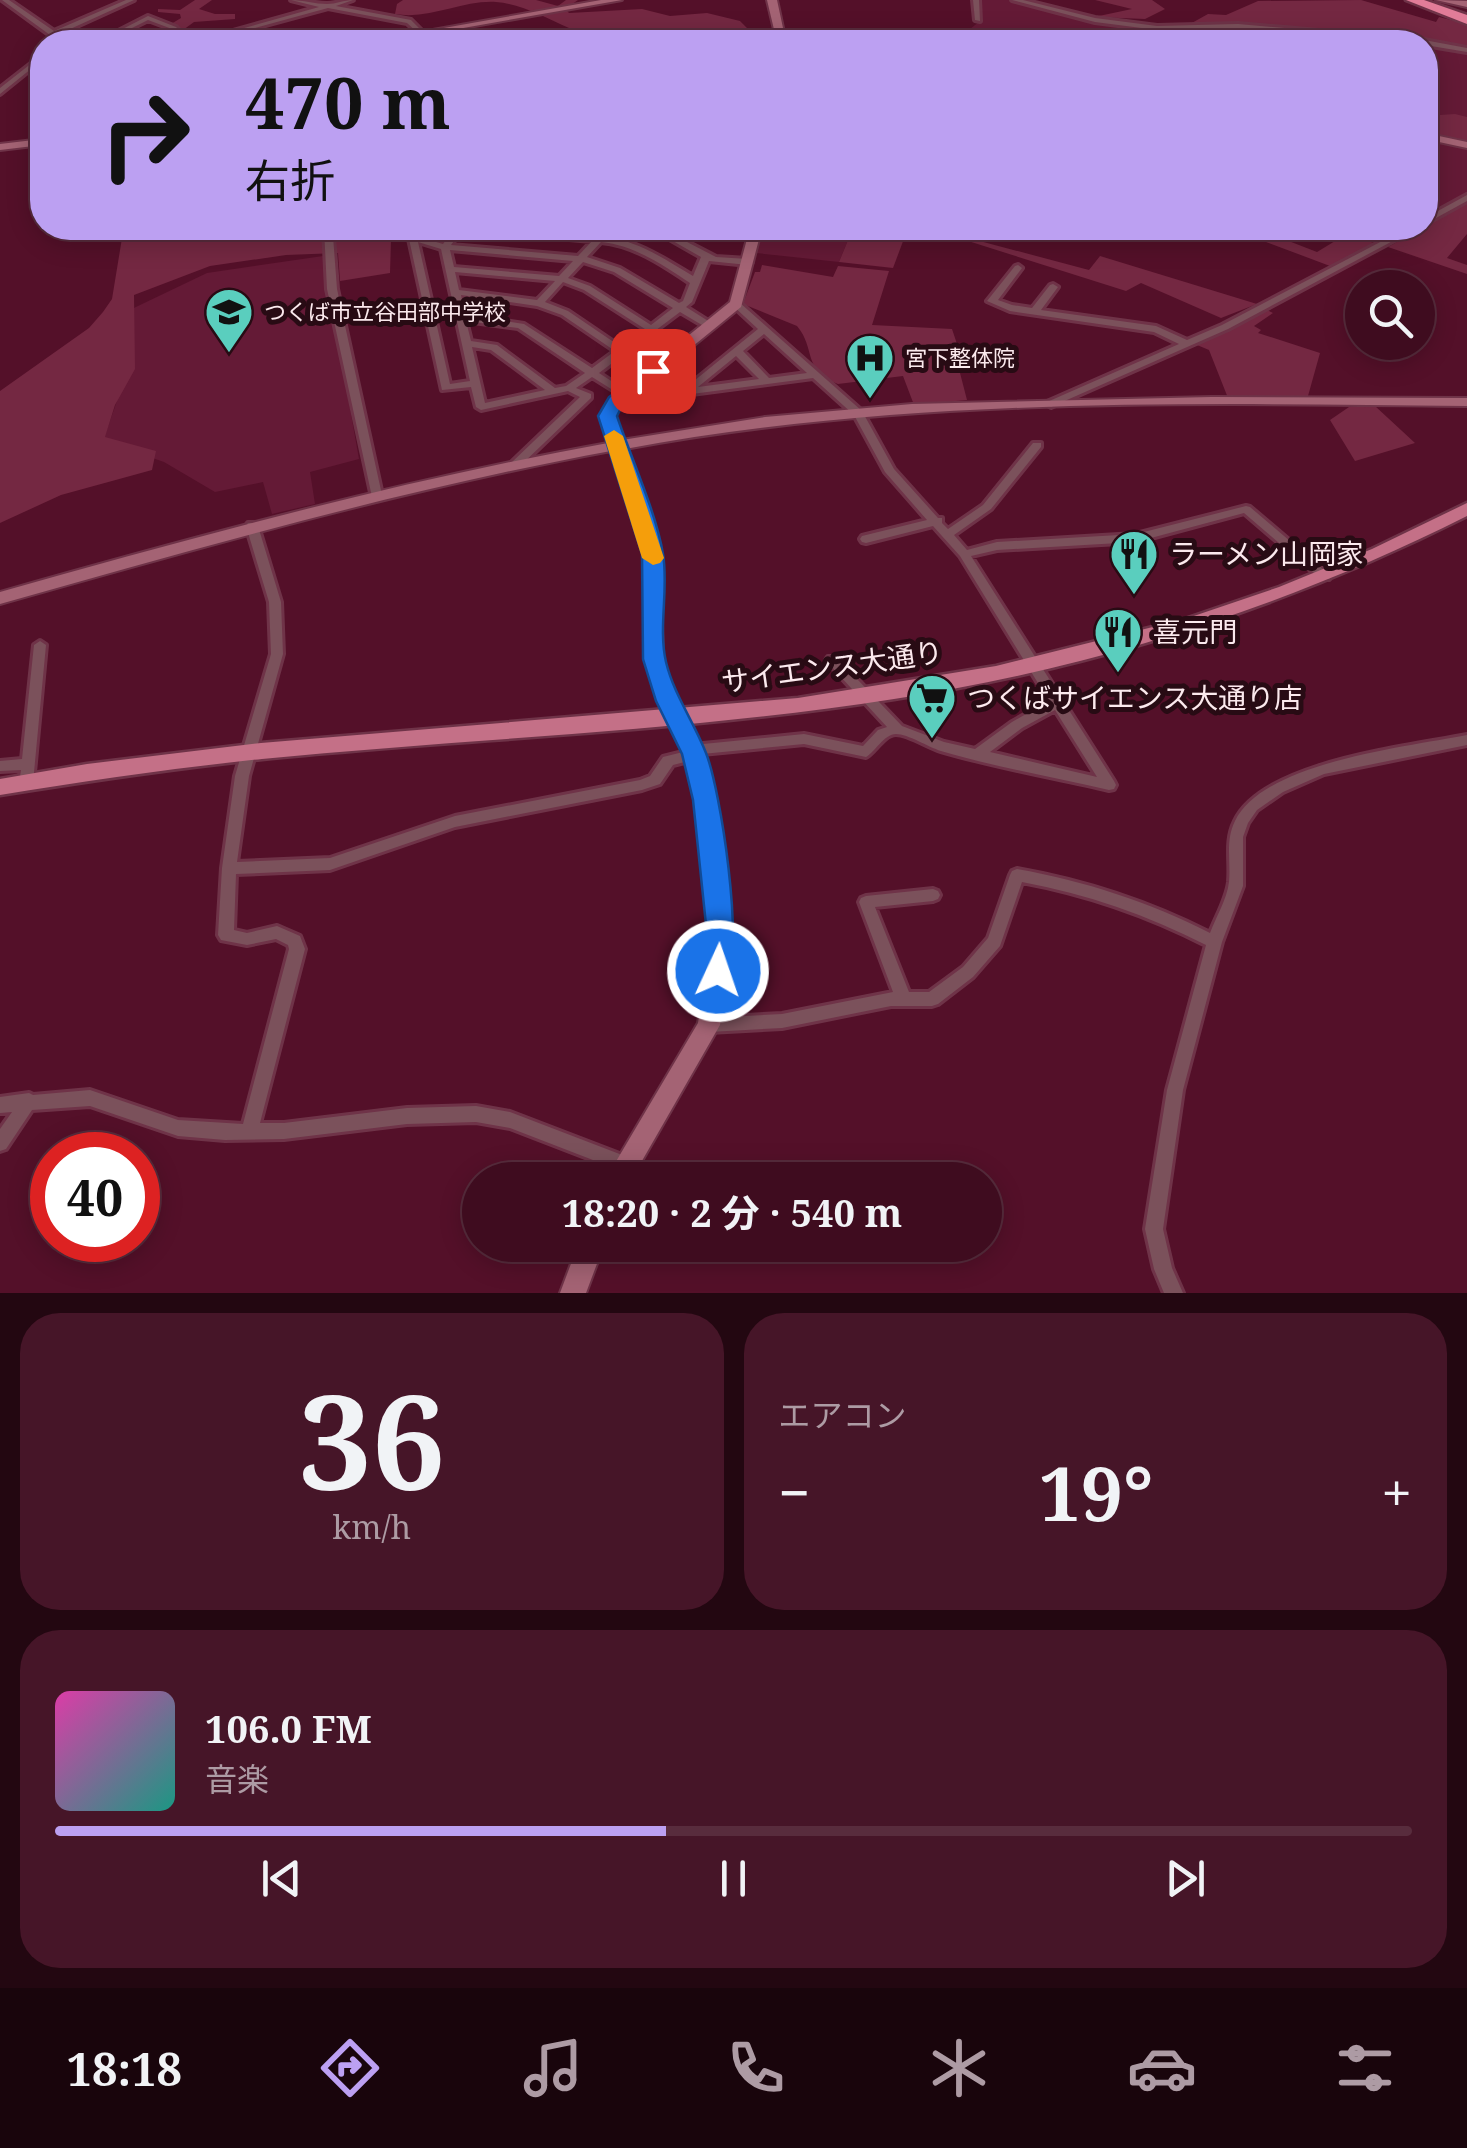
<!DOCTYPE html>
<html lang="ja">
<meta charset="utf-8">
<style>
body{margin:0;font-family:"Noto Serif","Noto Sans JP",serif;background:#461528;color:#f1f3f6;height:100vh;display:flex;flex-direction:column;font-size:38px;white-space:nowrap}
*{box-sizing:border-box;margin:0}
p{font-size:32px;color:#ad9ba4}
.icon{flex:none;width:55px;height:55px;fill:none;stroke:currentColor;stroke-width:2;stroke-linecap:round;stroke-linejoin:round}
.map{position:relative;height:1293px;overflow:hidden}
.side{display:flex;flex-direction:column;gap:20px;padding:20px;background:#230711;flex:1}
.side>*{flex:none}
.hud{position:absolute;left:30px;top:30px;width:1408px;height:210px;border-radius:40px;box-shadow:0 5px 25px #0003,0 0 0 2px #582c3d;background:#bca0f2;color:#111;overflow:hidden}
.fabs{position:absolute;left:1345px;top:270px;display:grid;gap:20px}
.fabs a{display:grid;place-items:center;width:90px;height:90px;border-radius:50%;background:#3f0c1f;box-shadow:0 5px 25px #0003,0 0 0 2px #582c3d;font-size:50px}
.speed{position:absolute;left:30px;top:1132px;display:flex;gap:20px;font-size:50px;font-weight:700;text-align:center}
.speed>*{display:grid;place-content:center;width:130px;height:130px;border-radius:50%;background:#3f0c1f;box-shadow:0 5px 25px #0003,0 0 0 2px #582c3d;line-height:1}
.speed .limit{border:15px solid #d22;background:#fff;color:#111}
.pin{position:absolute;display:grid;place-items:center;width:85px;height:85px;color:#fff;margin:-42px;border-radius:20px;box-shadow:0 5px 15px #0006}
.me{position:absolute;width:110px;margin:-55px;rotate:3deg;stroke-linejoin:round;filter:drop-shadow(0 0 8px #0008)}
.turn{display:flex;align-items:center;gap:35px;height:210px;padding:0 50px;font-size:45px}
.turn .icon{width:130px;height:130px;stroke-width:2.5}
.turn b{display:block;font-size:70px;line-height:85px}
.big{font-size:75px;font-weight:700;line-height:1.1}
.side .widget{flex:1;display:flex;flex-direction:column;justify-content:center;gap:15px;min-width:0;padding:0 35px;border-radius:40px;background:#461528}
.side .dial{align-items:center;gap:0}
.dial b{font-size:130px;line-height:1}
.song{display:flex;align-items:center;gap:30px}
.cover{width:120px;height:120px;border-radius:15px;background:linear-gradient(135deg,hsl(320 70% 55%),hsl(170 70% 35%))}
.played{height:10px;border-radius:5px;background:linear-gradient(90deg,#bca0f2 45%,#582c3d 45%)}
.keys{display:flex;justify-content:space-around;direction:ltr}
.heat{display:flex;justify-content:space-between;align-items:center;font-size:55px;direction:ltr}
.side .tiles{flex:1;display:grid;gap:20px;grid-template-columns:1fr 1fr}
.widget:last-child{grid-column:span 2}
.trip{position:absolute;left:462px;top:1162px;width:540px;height:100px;border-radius:50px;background:#3f0c1f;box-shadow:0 5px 25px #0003,0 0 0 2px #582c3d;font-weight:700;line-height:100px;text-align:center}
.dock{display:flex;height:160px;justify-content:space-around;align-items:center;background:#19050c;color:#ad9ba4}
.dock .icon{width:70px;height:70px}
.dock .current{color:#bca0f2}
.dock b{font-size:45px;color:#f1f3f6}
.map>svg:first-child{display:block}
</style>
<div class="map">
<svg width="1467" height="1293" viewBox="0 0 1467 1293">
<rect width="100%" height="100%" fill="#541029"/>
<path fill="#641a36" d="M979,0H1011L1098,24L1159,29H1246L1418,42H954L980,21Z
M1425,44L1467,50V195L1425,218Z
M760,228H853L839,262L756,253Z
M323,256L359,459L310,472L315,504L272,514L263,482L215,492L164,462L103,441L120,392L115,317L207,273Z"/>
<path fill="#742842" d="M195,0H256H212L199,9L215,14H235V19L194,22L172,38L141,42L181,18L180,14L158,12V9L180,10Z
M403,0H536L558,6L566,0H578L565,9L569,13L642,9L670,16L707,13L740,21L751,32L743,40L549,42L569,28C546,18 522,4 496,2C462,0 430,20 395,14L397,4Z
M1095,0H1152L1165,9L1145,19L1094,17L1132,9Z
M1361,0L1436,22L1439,17L1467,24V48L1396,37L1190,24L1208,14L1226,15L1258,1Z
M1105,23L1158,29H1246L1412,42H1171L1168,34L1098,24Z
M1455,114L1467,117V142L1425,133V116Z
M1467,203V234L1447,258L1467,265V274L1388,247Z
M145,228H353L354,233L378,231L391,240L390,273L340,281L338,253L286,255L210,266L134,295L135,369L115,405L105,437L156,451L152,470L61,495L0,523V391L89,328L103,312L112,299L123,232Z
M853,228H908L893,268L839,262Z
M910,228H931L1089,270L1100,256L1257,304L1221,318L1141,283L1126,291L946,234Z
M1229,228H1255L1317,252L1345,235L1327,228H1350L1345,231L1376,244L1330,266Z
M762,265L833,277L838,266L889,271L872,325L952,329L963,362L959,369L967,400L914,405L903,376L838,384C802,371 816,348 797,326L743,304L755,272H760Z
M1267,310L1273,313L1254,326L1261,330L1258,333L1320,353L1308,396L1228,398L1209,350L1197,345Z
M1375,406L1415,443L1355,461L1330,420L1349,407Z"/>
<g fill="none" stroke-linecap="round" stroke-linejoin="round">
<g stroke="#6f3348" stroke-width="6">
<path id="street" d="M2,0H9L54,31L126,0H134L57,35L58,42H52L50,35Z
M291,0C303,0 315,4 327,4C336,4 344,0 353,0L336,6L411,20L423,32L418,33L407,23L328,8L203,42H194L319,7Z
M973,0H979L980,21L975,20Z
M1012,0H1023L1095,18L1157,26L1238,24L1424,40L1467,48V52L1425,45V42L1238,28L1157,30L1095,22Z
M148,16L176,27L191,42H185L172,29L148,20L104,42H97Z
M42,55V60L0,94V88Z
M1467,195V201L1425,224V218Z
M324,228H332L333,231L362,228H388L443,244L455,228H463L451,245L578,256L592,241L477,231L473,228H499L596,237L605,228H613L605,237C637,240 666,260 693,276L701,257L650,228H660L716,257L748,259L752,262L748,265L709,261L692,302L686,307L713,324V328H707L680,312L599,373L628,392L629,394L625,397L684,389L758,329L731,304L733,302H739L862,411L894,469L938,518H942V523L948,529L983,505L1033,443H1041V447L991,509L954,535L967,550L997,542L1136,534L1246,506L1250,507L1331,576L1329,579H1321L1244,513L1136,542L997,550L971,556L1114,781L1116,785L1114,789L1109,790C1053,777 995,767 941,751C928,747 908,734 896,734C884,734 875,752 866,757L804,744L702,754L700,758L673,765L660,784L642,790L455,827L330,870L236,874L234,930L247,933L277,926L300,936L305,949L260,1123H284L407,1108L476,1106L510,1112L630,1158L633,1164L630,1170L624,1172L510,1128L476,1122L407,1124L284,1139L225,1140L178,1136L90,1106L32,1110L6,1149L0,1151V1129L12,1112L0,1113V1097L29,1093L33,1095L90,1090L178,1120L243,1124L289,949L288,945L276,939L247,945L221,940L218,935L222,868L235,776L271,654L269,602L246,526L248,523H256L258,526L281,602L283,654L249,776L237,862L330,858L455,816L640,780L650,776L663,757L687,751L688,746L693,745L804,734L863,746L878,730L887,727L828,663L826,660L828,657H836L902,726L944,742L975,749L1012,722L1049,701L960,556L933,526L866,543L862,542L860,539L862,536L927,520L885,472L854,415L813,378L616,404L612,403V399L624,397L592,377L576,388L591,394V398L519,467H511L510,465L511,463L580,397L568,391L481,410L476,407L471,387L442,390L409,239L380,231L333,236L337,289L382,495L376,498L372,497L327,289ZM418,242L441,249L470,381L450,384ZM601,242C634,245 663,265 690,283L683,301L679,303L620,268L587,257ZM450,250L573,261L559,276L454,267ZM583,262L614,272L673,308L651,325L590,286L568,278ZM455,272L555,281L537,300L459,290ZM563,282L584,290L645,329L621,347L568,311L545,302ZM461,295L537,306L562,315L615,351L592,368L524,324L465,315ZM466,321L518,328L585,373L566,386L555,388L497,345L471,341ZM764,334L807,373L769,378L743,351ZM472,347L491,350L545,390L485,403ZM736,356L759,379L698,387ZM1055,710L1097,777L990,752L1022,728Z
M1407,228H1417L1228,329L1051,407L1046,404L1047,402L1179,344L1154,332L1010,311L987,301L1015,266L1018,265L1022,268L998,300L1012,305L1032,308L1050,285L1053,284L1058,287L1041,310L1156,326L1187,340L1222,325Z
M40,641L46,645L33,783L31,787H21L19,783L21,770L0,771V761L22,759L34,645Z
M1467,735V745L1324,774L1283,792L1257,810L1248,823L1243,837V886L1222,942L1183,1090L1163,1229L1172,1268L1183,1293H1164L1154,1269L1145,1229L1167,1090L1206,945C1147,915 1087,894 1022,882L1000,946L973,977L938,1004L932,1006H891L782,1028L709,1032L703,1030L701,1025L703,1020L709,1018L782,1014L893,992L859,902L861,898L866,896L933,889L938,891L940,895L938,899L933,901L875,907L909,992H929L963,967L988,938L1010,875L1012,871L1017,869C1085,881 1149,902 1210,933C1216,917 1227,899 1229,882C1231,861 1225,841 1235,821C1263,762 1407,747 1467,735Z"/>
</g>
<g stroke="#6f3348" stroke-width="4">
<path id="secondary" d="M601,0H622L384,42H365Z
M767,0H777L786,42H777Z
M1436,0L1467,1V7Z
M1425,133L1467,142V148L1425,139Z
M42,139V145L0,150V144Z
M750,228H762L741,307L622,404L614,416L622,440L765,417L912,404L1212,397L1467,398V406C1186,403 902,397 625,449L660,554L663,659L676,701L704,754L716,800L725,858L732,944L720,1025L631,1180H605L698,1023L710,944L705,858L696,800L686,754L658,701L645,659L644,554L611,451C404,489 202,547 0,604V592C201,535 403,480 608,443L600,416L611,398L730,302Z
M578,1245H604L586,1293H560Z"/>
</g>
<g stroke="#6f3348" stroke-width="5">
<path id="primary" d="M1467,503V516C1286,607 1094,668 894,699C684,732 473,738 262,759C174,768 87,781 0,795V779L87,764L261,743L798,698L996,666L1185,619L1279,587L1372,549Z"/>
</g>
<g stroke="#6f3348" stroke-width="5">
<path id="highway" d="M1406,0H1424L1467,15V24Z"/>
</g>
<use href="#street" fill="#7b515b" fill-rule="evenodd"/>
<use href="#secondary" fill="#a46374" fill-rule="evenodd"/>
<use href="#primary" fill="#c47087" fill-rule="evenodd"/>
<use href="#highway" fill="#e17c98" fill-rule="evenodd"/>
</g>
<path fill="#1a73e8" stroke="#114b97" stroke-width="2.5" d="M653,366L659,367V375L623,404L617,416C631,458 656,512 663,554C669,589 658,627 666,662C674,695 694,722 706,753C721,791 744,946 727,980L718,983L708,980L703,971L708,944L693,800L682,754L656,701L643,659L642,554L598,416L609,397Z"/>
<path fill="#f59e0b" d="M614,430L623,436L664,558L660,563L653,565L642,558L604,436Z"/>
<defs>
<g id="school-pin" transform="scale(2.5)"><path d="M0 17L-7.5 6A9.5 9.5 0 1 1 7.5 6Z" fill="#5acebe" stroke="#280b14"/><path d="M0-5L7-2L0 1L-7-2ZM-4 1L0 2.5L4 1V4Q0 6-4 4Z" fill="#111"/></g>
<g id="hospital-pin" transform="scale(2.5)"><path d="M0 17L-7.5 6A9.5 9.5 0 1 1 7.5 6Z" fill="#5acebe" stroke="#280b14"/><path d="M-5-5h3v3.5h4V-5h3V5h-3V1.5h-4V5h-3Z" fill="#111"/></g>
<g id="restaurant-pin" transform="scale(2.5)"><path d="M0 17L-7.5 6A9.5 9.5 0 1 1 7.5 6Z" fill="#5acebe" stroke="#280b14"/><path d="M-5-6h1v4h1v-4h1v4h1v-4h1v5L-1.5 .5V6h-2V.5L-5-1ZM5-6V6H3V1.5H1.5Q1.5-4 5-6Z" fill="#111"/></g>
<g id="supermarket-pin" transform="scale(2.5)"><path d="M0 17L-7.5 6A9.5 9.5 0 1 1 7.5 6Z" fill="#5acebe" stroke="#280b14"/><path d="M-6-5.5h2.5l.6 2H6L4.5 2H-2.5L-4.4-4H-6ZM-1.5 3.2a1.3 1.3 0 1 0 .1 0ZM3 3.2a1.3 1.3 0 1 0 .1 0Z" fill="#111"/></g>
</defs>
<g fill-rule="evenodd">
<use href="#school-pin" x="229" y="312"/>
<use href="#hospital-pin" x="870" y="358"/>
<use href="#restaurant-pin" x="1134" y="554"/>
<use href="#restaurant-pin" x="1118" y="632"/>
<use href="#supermarket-pin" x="932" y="698"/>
</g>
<g text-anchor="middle" stroke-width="10" stroke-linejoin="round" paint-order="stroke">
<g font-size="22" fill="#fbe9ed" stroke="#280b14" text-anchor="start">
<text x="264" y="320">つくば市立谷田部中学校</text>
<text x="905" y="366">宮下整体院</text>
</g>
<g font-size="28" fill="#fbe9ed" stroke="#280b14" text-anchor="start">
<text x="1169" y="564">ラーメン山岡家</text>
<text x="1153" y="642">喜元門</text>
<text x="967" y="708">つくばサイエンス大通り店</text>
</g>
<g font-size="28" fill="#fbe9ed" stroke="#280b14">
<text transform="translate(832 667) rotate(-8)" y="10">サイエンス大通り</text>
</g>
</g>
</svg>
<div class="fabs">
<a><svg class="icon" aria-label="search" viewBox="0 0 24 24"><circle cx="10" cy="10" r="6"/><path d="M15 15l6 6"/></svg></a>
</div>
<div class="speed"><div class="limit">40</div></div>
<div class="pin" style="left:653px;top:371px;background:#d93025"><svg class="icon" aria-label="arrive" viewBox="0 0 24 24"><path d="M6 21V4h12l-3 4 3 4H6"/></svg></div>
<svg class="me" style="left:718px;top:971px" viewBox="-20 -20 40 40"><circle r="17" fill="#1a73e8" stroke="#fff" stroke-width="3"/><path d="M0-11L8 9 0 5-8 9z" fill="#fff"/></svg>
<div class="trip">18:20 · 2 分 · 540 m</div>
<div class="hud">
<div class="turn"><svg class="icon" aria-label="right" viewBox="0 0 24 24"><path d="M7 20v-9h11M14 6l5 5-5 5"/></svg><div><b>470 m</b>右折</div></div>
</div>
</div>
<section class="side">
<div class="tiles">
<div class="widget dial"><b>36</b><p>km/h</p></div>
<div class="widget"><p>エアコン</p>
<div class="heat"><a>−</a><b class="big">19°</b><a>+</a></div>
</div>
<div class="widget">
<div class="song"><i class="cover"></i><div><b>106.0 FM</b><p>音楽</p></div></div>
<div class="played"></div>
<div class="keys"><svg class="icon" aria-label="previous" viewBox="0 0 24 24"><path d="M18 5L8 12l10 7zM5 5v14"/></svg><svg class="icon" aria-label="pause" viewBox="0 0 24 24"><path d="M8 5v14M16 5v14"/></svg><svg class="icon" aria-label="next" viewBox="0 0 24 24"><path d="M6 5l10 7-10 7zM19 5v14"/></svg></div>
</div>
</div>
</section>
<nav class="dock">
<b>18:18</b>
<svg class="icon current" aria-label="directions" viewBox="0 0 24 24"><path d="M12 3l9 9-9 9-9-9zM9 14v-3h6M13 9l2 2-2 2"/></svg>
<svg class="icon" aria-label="music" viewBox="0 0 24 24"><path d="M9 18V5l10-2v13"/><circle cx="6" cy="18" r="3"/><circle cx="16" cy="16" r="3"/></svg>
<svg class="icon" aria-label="phone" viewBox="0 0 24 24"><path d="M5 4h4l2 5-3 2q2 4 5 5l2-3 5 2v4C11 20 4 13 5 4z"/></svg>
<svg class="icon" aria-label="climate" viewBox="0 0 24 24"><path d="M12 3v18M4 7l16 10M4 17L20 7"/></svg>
<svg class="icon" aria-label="car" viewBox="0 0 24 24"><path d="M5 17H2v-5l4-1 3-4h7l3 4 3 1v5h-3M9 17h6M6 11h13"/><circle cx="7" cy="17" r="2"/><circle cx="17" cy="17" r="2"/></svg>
<svg class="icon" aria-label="filters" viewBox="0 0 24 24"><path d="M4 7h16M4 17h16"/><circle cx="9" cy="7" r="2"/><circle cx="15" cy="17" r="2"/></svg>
</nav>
